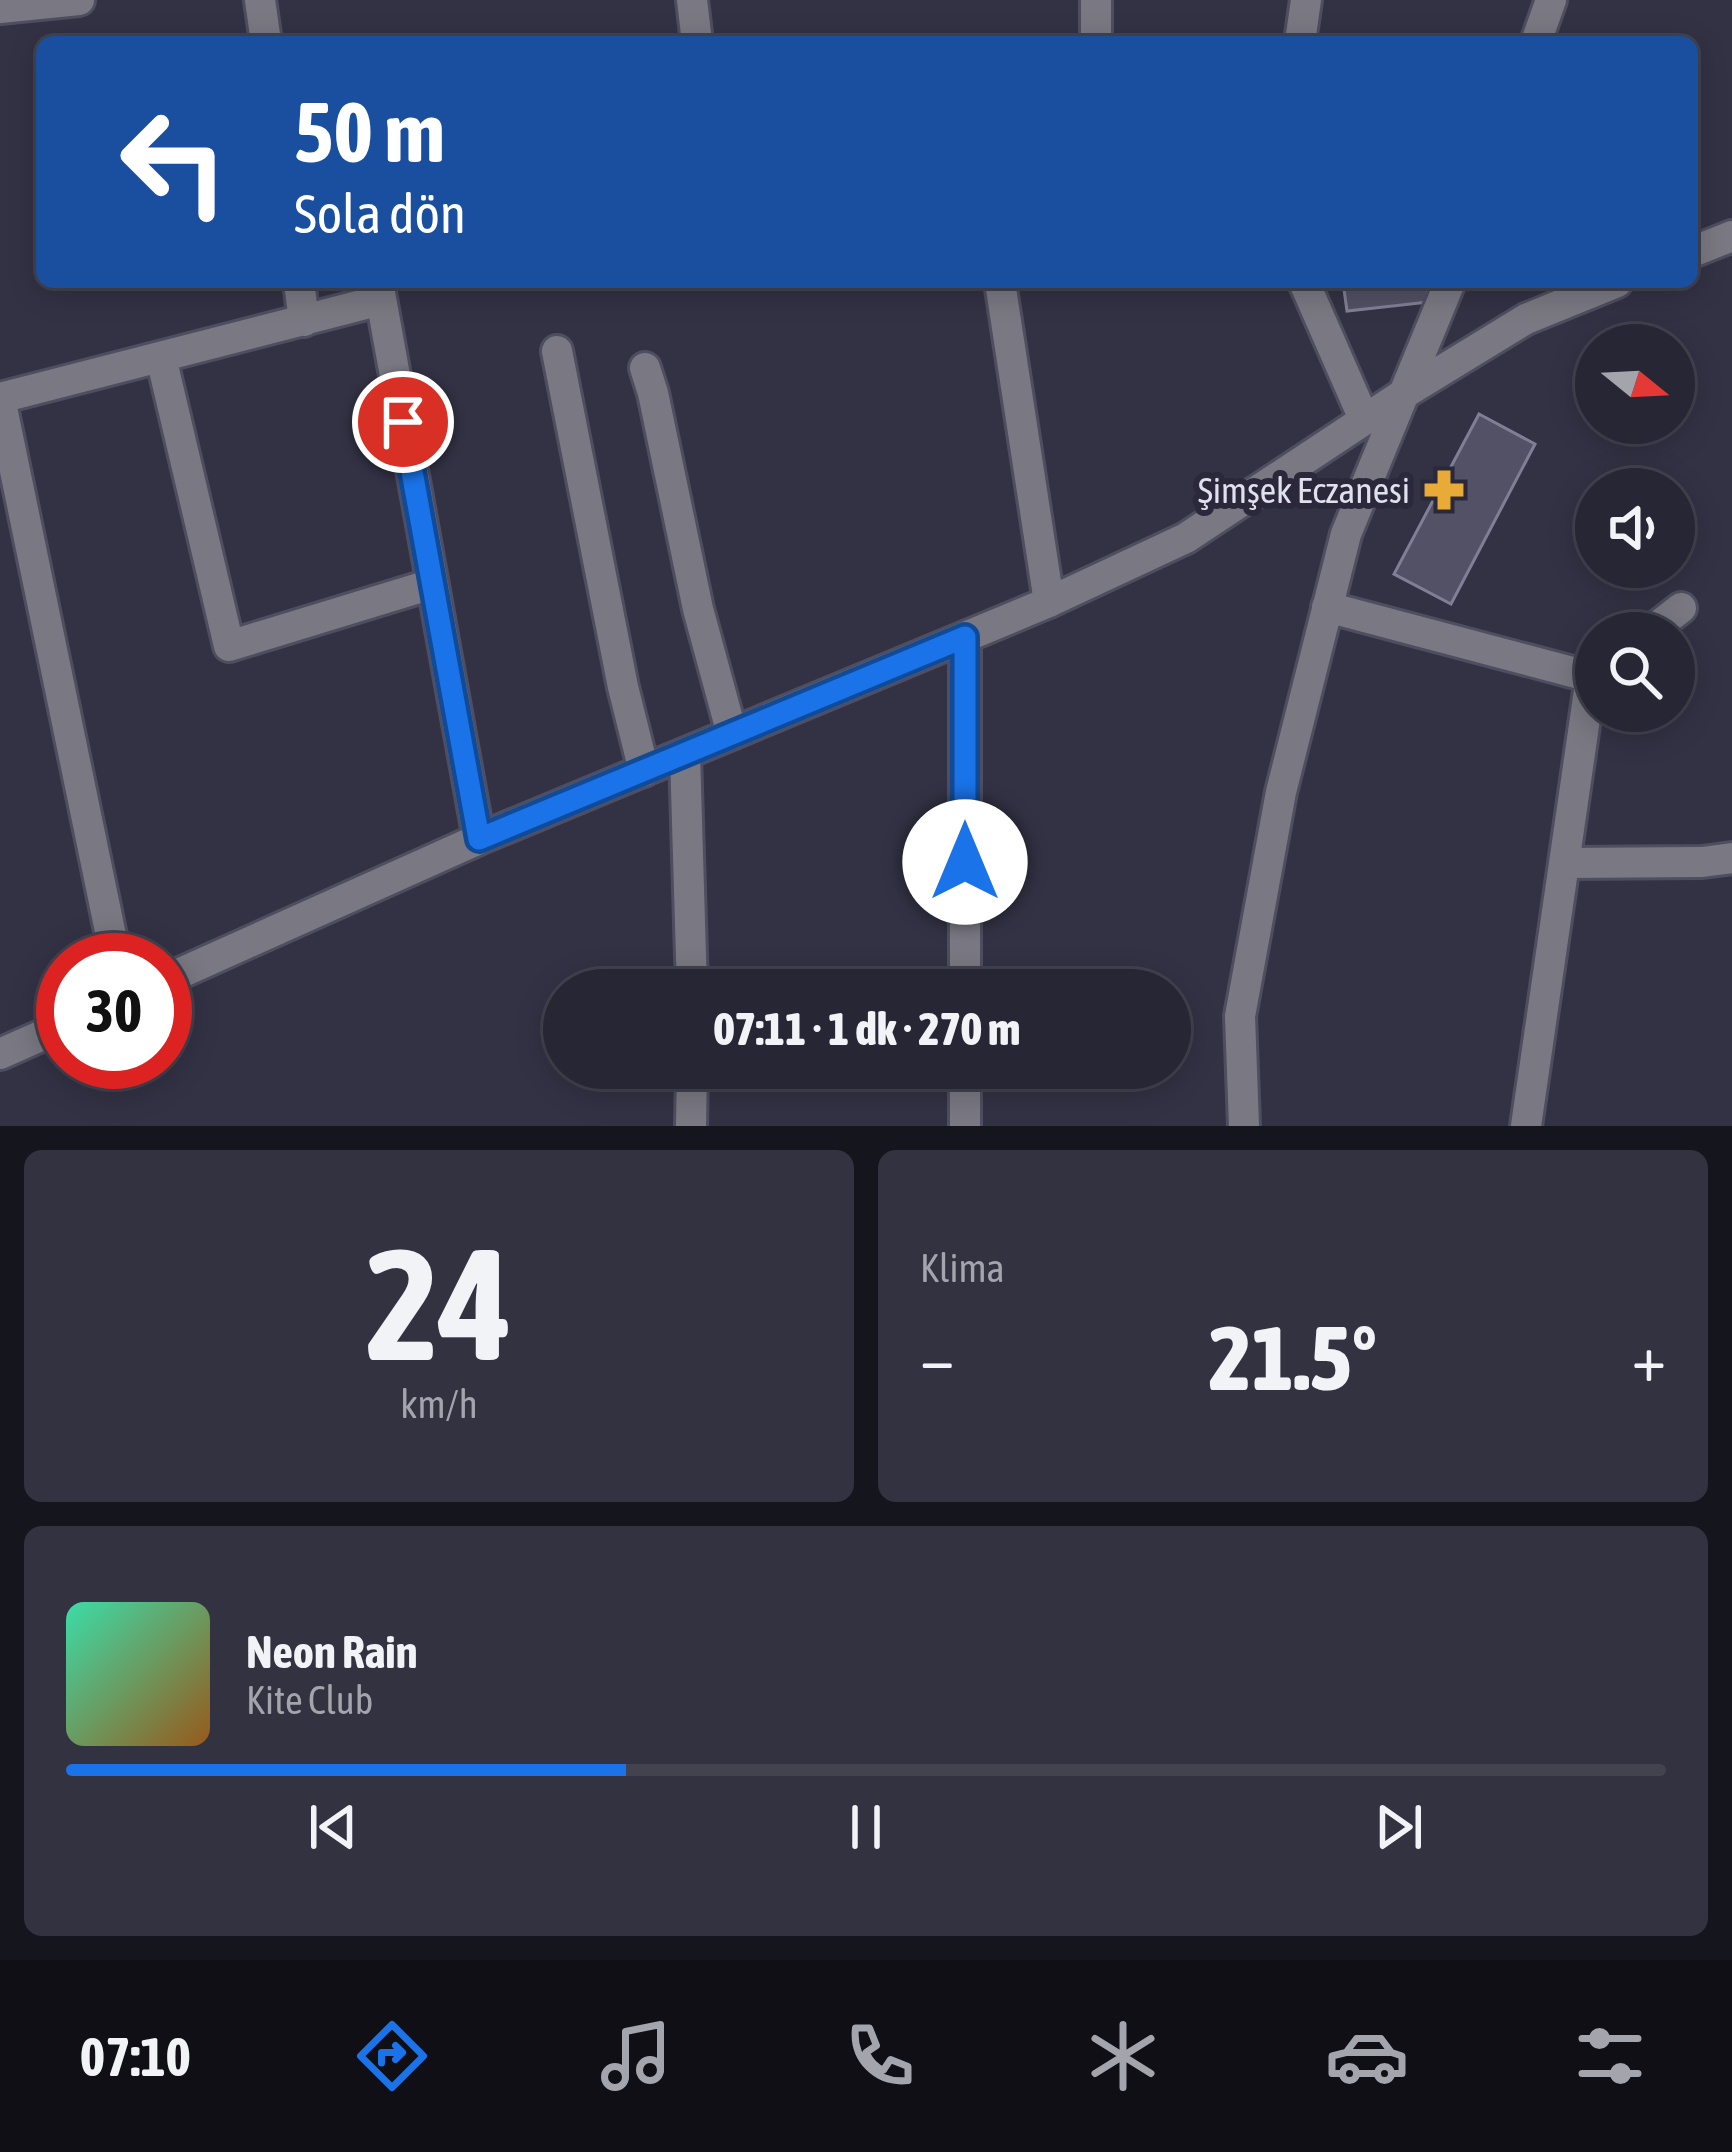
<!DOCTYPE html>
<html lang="tr">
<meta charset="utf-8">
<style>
body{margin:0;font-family:"Asap Condensed",sans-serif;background:#323240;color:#f1f3f6;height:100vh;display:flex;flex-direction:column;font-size:45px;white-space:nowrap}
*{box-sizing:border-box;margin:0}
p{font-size:39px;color:#a4a5ac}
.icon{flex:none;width:66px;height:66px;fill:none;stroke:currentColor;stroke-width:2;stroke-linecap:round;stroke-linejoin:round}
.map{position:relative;height:1126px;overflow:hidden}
.panel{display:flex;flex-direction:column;gap:24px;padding:24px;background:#15151d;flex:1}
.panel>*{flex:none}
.banner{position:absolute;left:36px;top:36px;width:1662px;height:252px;border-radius:18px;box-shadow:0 6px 30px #0003,0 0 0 3px #42434f;background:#1a4fa0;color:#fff;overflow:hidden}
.needle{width:78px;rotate:108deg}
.tools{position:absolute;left:1575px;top:324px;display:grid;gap:24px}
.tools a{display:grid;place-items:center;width:120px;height:120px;border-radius:50%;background:#262634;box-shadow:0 6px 30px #0003,0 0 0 3px #42434f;font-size:60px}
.speed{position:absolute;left:36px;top:933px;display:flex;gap:24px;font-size:60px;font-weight:700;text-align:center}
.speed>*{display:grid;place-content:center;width:156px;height:156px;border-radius:50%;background:#262634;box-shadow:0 6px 30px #0003,0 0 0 3px #42434f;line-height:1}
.speed .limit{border:18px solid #d22;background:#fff;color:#111}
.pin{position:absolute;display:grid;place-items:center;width:102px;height:102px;color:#fff;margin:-51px;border:6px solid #fff;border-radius:50%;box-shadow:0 3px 12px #0007}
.me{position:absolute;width:132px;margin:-66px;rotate:0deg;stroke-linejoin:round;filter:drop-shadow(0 0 9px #0008)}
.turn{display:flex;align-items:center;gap:42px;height:252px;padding:0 60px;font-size:54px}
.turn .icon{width:156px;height:156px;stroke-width:2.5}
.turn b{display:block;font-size:84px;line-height:102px}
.big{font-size:90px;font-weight:800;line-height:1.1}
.panel .card{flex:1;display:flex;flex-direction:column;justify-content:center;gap:18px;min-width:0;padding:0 42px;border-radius:18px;background:#323240}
.panel .dial{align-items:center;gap:0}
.dial b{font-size:156px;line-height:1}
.song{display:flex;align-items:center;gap:36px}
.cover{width:144px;height:144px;border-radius:18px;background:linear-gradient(135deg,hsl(160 70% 55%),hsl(30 70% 35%))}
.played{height:12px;border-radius:6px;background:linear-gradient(90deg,#1a73e8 35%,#42434f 35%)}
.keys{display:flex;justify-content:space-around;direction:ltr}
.heat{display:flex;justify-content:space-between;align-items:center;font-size:66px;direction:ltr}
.panel .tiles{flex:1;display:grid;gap:24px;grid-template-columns:1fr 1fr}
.card:last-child{grid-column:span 2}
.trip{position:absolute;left:543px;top:969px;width:648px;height:120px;border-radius:60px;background:#262634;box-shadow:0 6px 30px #0003,0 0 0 3px #42434f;font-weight:800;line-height:120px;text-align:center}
.tab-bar{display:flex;height:192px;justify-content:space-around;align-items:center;background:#0f0f15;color:#a4a5ac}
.tab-bar .icon{width:84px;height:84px}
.tab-bar .active{color:#1a73e8}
.tab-bar b{font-size:54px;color:#f1f3f6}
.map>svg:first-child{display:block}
</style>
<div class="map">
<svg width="1732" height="1126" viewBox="0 0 1732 1126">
<rect width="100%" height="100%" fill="#333245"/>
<path fill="#525165" stroke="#807f95" stroke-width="3" d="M1343,282H1427L1429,302L1347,311Z
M1479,414L1535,444L1451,604L1394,574Z"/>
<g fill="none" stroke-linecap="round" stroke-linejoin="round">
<g stroke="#4f4e60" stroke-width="36">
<path id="minor" d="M260,0L266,42
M692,0L697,42
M1096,0V42
M0,8L79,0
M1300,42L1306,0
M1536,42L1551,0
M1692,252L1732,236
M299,282L304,321
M378,282L479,839
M1000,282L1049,602
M1304,282L1364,419
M557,351L623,687L644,771
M161,357L229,646L432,584
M645,368L653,393L698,609L732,734
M1327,607L1591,677L1526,1126
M1649,633L1681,608
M965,637V990
M685,754L692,990
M1565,863L1702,862L1732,858
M116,960L0,398L381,300
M165,980L479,839L1049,602L1186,538L1405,393L1526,319L1617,282
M0,1054L63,1026
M965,1068V1126
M691,1126L692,1068
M1244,1126L1240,1016L1281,792L1346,534L1450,282"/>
</g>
<use href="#minor" stroke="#7a7983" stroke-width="30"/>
</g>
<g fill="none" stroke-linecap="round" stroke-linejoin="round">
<g stroke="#114b97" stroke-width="30">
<path id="route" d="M403,422L479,839L965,637V862"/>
</g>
<use href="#route" stroke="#1a73e8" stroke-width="21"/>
</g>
<defs>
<g id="pharmacy-bare" transform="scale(3.24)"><path d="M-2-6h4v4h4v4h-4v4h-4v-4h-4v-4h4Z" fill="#e9ab38" stroke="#2a283a" stroke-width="2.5" paint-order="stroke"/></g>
</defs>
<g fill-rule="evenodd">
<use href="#pharmacy-bare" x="1444" y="490"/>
</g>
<g text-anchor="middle" stroke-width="12" stroke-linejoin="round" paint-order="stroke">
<g font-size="36" fill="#e1e0ed" stroke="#2a283a" text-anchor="end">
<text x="1410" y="503">Şimşek Eczanesi</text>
</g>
</g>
</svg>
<div class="tools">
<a><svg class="needle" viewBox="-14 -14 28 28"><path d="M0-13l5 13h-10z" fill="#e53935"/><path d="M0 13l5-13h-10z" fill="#a4a5ac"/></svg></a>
<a><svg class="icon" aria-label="sound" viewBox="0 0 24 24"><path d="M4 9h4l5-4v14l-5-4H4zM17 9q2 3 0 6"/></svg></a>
<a><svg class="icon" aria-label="search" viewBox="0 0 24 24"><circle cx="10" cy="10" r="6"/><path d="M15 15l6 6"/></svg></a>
</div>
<div class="speed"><div class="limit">30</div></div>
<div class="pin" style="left:403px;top:422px;background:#d93025"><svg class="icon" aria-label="arrive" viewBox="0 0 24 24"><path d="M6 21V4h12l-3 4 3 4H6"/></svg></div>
<svg class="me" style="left:965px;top:862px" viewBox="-20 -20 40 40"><circle r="19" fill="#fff"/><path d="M0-13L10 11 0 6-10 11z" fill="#1a73e8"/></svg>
<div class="trip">07:11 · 1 dk · 270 m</div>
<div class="banner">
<div class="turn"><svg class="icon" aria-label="left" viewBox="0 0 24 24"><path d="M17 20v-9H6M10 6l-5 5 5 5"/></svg><div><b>50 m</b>Sola dön</div></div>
</div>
</div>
<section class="panel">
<div class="tiles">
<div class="card dial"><b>24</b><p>km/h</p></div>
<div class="card"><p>Klima</p>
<div class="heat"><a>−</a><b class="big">21.5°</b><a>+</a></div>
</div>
<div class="card">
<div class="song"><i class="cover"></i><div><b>Neon Rain</b><p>Kite Club</p></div></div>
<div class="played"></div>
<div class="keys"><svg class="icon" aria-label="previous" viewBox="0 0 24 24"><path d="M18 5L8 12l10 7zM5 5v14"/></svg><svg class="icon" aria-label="pause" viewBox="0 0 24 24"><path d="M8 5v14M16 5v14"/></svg><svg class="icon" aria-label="next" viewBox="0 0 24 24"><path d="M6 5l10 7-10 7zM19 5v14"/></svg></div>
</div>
</div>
</section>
<nav class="tab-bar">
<b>07:10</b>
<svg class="icon active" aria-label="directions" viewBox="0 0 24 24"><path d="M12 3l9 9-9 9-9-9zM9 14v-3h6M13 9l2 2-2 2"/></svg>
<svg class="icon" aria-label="music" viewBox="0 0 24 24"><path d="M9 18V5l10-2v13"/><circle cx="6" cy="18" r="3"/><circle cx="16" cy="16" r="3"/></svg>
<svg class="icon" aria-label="phone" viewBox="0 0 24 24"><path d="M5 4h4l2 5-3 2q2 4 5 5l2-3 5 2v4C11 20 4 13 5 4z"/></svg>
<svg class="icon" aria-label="climate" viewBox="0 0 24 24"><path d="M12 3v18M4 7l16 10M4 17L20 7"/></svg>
<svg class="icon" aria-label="car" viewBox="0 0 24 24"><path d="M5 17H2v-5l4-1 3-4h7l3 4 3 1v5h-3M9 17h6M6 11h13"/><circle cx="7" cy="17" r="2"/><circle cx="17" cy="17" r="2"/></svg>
<svg class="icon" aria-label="filters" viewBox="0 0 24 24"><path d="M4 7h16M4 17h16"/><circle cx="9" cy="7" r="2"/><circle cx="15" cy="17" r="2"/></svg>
</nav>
